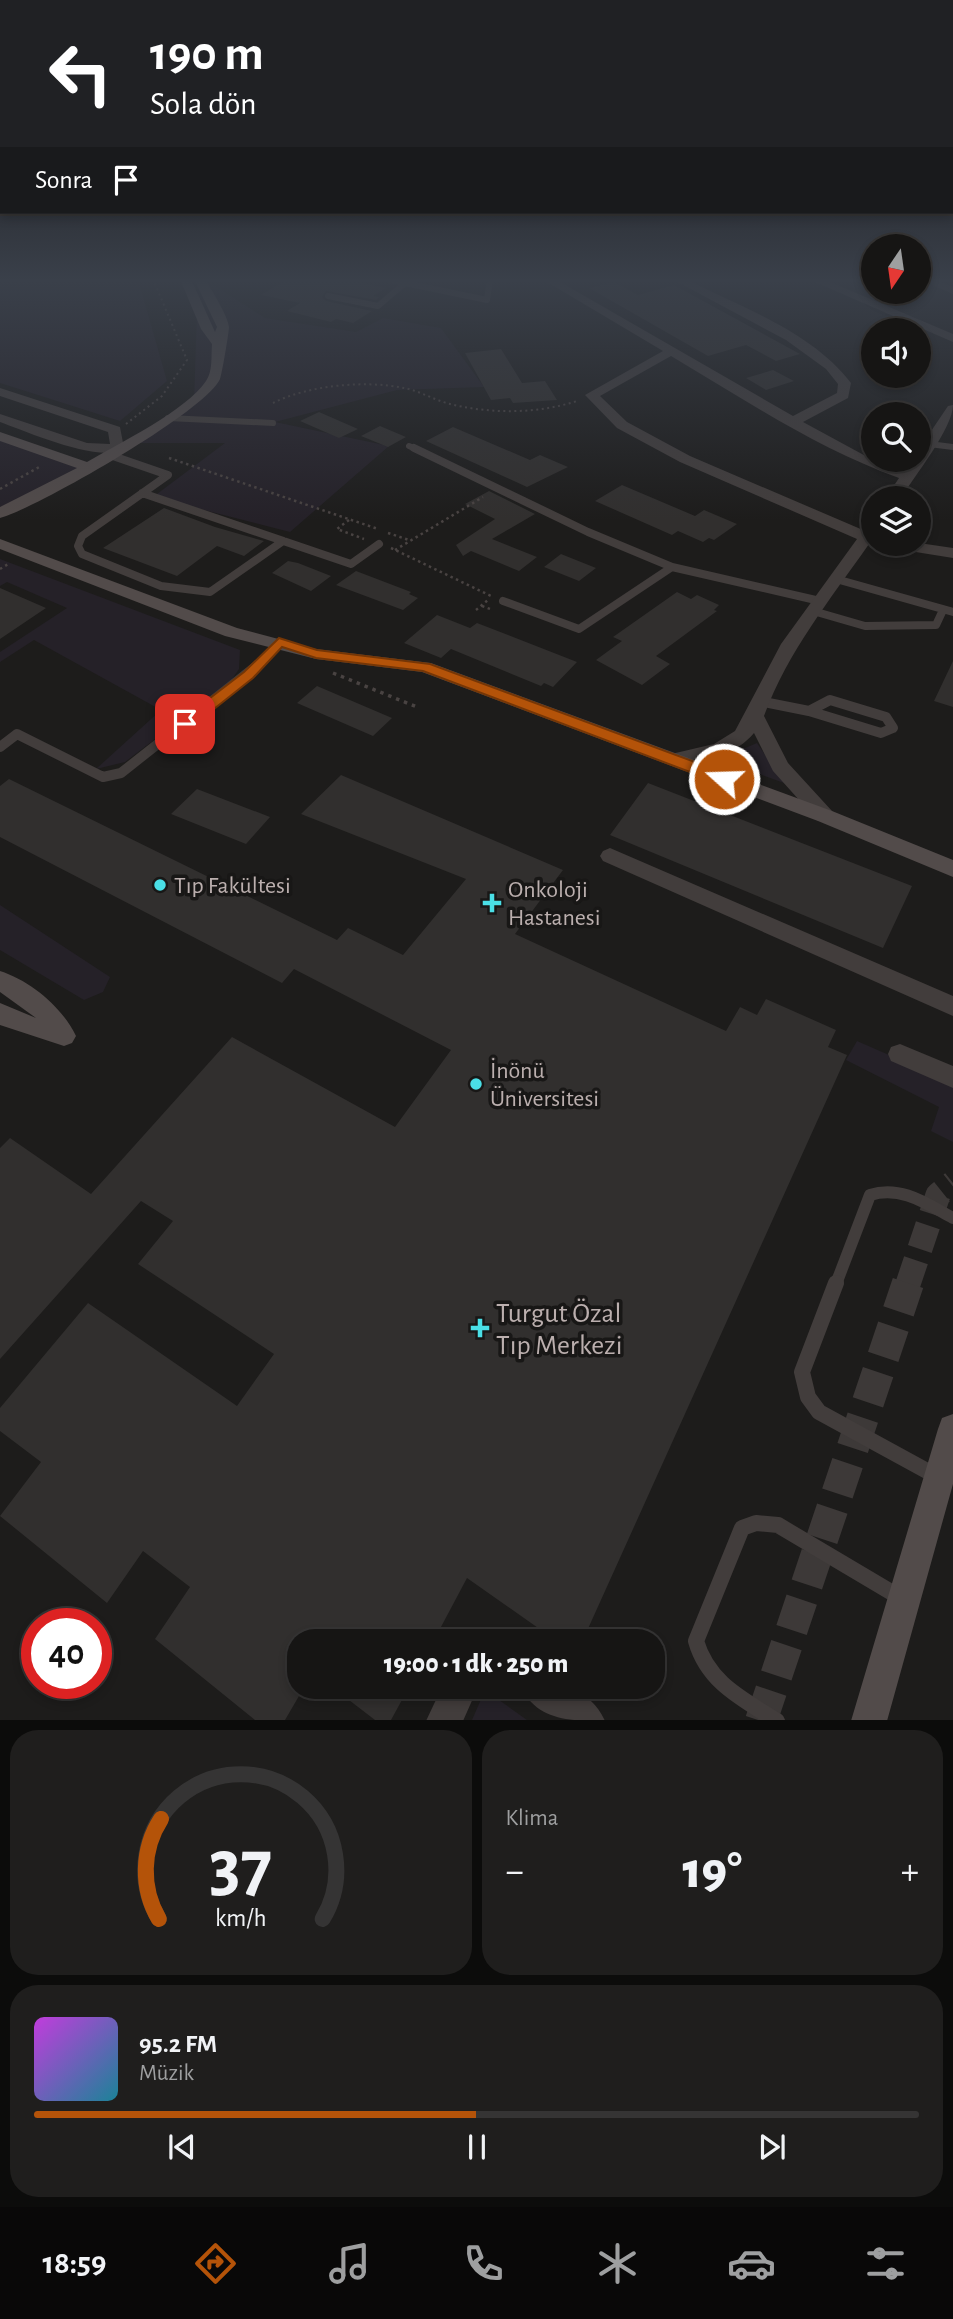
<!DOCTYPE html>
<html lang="tr">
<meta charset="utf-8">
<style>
body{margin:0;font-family:"Alegreya Sans",sans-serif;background:#1f1e1d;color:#f1f3f6;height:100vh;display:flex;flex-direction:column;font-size:26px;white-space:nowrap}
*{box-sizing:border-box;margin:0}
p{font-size:23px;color:#9e9fa0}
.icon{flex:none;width:38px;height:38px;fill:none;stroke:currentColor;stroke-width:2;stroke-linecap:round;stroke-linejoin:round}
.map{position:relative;height:1720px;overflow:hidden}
.side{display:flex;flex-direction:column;gap:10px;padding:10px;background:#0c0c0b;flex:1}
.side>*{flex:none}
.banner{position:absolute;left:0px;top:0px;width:954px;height:214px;box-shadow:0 4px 10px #0003,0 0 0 2px #353434;background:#202124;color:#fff;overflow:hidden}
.needle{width:46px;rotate:193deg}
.buttons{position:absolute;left:861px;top:234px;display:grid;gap:14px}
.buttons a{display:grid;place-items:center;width:70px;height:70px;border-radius:50%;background:#161514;box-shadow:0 4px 10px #0003,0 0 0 2px #353434;font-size:35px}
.speed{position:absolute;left:21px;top:1608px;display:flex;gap:14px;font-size:35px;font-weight:700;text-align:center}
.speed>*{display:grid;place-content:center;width:91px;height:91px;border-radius:50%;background:#161514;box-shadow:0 4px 10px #0003,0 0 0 2px #353434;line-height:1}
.speed .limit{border:10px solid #d22;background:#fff;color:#111}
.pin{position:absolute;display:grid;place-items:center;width:60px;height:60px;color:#fff;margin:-30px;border-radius:14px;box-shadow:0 4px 10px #0006}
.me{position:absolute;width:77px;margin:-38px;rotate:290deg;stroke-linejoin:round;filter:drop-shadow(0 0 5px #0008)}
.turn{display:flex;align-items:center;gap:24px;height:147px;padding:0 35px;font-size:32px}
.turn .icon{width:91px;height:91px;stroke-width:2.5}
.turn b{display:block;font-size:49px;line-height:60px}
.then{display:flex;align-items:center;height:66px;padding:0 35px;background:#0003;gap:14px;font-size:26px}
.big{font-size:52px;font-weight:800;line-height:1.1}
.side .card{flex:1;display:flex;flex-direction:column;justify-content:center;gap:10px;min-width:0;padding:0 24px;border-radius:28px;background:#1f1e1d}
.side .dial{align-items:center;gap:0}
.dial svg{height:182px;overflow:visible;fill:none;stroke:#353434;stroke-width:7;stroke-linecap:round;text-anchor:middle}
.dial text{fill:#f1f3f6;stroke:none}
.song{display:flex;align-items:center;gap:21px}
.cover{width:84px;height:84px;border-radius:10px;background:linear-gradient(135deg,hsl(290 70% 55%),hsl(190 70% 35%))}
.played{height:7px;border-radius:4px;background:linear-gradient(90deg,#b45309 50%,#353434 50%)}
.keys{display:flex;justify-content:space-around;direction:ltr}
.heat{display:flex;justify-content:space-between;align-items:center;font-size:38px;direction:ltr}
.side .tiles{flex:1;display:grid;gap:10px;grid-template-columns:1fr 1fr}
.card:last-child{grid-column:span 2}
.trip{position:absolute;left:287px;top:1629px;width:378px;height:70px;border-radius:28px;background:#161514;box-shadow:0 4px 10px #0003,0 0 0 2px #353434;font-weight:800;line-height:70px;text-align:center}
.tabs{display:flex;height:112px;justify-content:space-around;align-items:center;background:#090808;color:#9e9fa0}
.tabs .icon{width:49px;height:49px}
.tabs .active{color:#b45309}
.tabs b{font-size:32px;color:#f1f3f6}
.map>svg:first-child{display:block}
</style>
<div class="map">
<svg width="953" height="1721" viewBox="0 0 953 1721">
<rect width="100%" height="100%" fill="#1d1c1b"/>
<path fill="#252128" d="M0,279H138L167,381L120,421L0,383Z
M198,279H204L265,318L356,332L383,318L441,328L484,387L397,390L275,422L389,446L290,532L153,497L225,443H125L194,402Z
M0,440L86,466L0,517Z
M0,559L240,650L239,669L230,682L125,762L96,769L161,710L34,640L0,662V652L67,608L7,582L0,586Z
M757,743L784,783L719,759Z
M0,905L110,977L103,992L84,1000L0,950Z
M857,1041L953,1083V1142L931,1131L939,1107L846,1060Z
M485,1690L527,1720H472Z"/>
<path fill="#312f2e" d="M287,279H343L386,288L373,296L379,297L376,300L326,291L322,297L326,301L372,311L353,323L336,319L331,322L287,311L300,303L261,295Z
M614,282L638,295L674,285L800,354L776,361L746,345L708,356L589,288Z
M501,349L522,383L545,381L557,400L513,403L510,398L491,400L465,353Z
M773,370L794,381L766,390L746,378Z
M319,412L358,429L339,438L300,421Z
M380,426L406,437L388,447L361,436Z
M453,427L530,460L540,455L568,467L527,487L426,441Z
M622,485L695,516L704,510L737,524L714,540L709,538L703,542L678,531L672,535L595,501Z
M489,491L535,514L492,539L537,557L519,571L471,551L463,556L456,545L495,519L465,504Z
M164,508L215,527L264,541L244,556L217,546L177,576L103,548Z
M561,554L596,568L579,581L544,567Z
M288,561L298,563L331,576L311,591L272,573Z
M356,571L411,592L409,594L418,598L403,610L336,585Z
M0,588L46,608L0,639Z
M677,592L691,599L697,595L719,605L714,610L717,611L656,656L670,664L642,685L596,660L622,641L613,637Z
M437,615L470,628L477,623L577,662L553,687L544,683L541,686L451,649L441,658L404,643Z
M953,661V707L934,701Z
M317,686L392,718L373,736L297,703Z
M341,775L563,870L515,934L726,1031L740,1007L757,1015L766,999L836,1030L828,1047L847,1055L582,1642H558L467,1578L433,1642H299V1696L285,1720H255L155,1639L190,1587L143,1551L107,1603L0,1516L41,1462L0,1431V1408L88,1303L237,1406L274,1354L138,1264L173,1221L141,1201L0,1359V1148L10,1138L91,1194L232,1037L395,1127L451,1050L294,969L282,983L0,837V786L9,779L337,940L348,928L403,955L466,879L301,814Z
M648,783L912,886L883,948L610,835Z
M197,789L270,817L246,844L171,814Z
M332,1687H409L391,1720H375Z"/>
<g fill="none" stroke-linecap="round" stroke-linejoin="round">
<path stroke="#3d3938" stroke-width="25" stroke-dasharray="25 12" stroke-linecap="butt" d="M908,1284L938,1195L953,1183"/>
<path stroke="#3d3938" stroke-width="32" stroke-dasharray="32 16" stroke-linecap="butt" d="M761,1721L908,1283"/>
<path stroke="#494342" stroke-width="2" stroke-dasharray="2 3.5" stroke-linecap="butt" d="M273,403C309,385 365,380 404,388C420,391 434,400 450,404C491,414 537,414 577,401
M126,424L162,396L187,360L153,279"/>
<path stroke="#494342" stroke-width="2.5" stroke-dasharray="2.5 3.5" stroke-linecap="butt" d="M169,458L378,529
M0,489L41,466
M349,520L337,529L364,539
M388,533L409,540
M391,548L491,596
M395,550L483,497
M0,569L10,563
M482,606L493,610
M476,610L488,600"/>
<path stroke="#494342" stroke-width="3.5" stroke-dasharray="3.5 5" stroke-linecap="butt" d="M333,673L417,707"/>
<path stroke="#423d3c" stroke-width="6" d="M387,279L405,283
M328,296L378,306L405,283L487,300L490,279
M168,418L273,423
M929,444L953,447
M409,446L418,450"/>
<path stroke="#423d3c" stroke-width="8" d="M414,448L588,532L672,567L820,601
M107,454L168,475L82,536L78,546L82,554L161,586L210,592L283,541
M142,493L351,564L379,544
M836,579L953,612
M503,601L579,629L672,567
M813,611L865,626L936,625L943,610
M257,666L279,642"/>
<path stroke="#423d3c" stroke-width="10" d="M830,700L886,717L893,728L881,733L809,711Z
M759,701L809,711
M0,747L17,734L103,777L121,773L259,664"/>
<path stroke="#423d3c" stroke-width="12" d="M836,1284L870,1195C901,1185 927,1204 953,1218"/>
<path stroke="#423d3c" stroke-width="16" d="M836,1283L802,1372L808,1397L819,1412L938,1477
M777,1721C743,1699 708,1683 696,1641L742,1528L756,1523L778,1525L901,1598"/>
<path fill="#423d3c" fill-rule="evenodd" d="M542,279H555L793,416L837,393L838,384L826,369L786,340L672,279H686C742,308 811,331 851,383L848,398L803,422L873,460L904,470L910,462L919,460V449L948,406L953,405C953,428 914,477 900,499H885L899,478C818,449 745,400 671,356L600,396L627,422L690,456L863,530L867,525L873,524L875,544H869C830,600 788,651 764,716L788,763L832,811L835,816L832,821H818L773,771L754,733C734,757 703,761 674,766L664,760L667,755L714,744L735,731L781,644L857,539L680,462L617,428L585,395L663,351Z
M808,279H823L953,334V342Z
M919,279H934L953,287V294Z
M0,388L120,427L124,448C103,465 25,431 0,422V414L87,443L110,444L108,432L0,396Z
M919,543L953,548V558L897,549L889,544Z
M610,848L953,996V1016L603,861L600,856L603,851Z
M900,1044L953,1066V1088L891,1061L888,1054L891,1047Z
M442,1687H478L463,1721H426Z
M521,1687C555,1687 589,1684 605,1721C571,1721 537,1721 521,1687Z"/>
<path fill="#524b4a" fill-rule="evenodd" d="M180,279H191L215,332L217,327L194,279H205C211,289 228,316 229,327C229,332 222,374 220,379C206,411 37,508 0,518V507L77,468L0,441V432L87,462C118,444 187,410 206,381C213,371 211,356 212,344L201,329Z
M0,539L237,628L316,649L431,663L832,811L953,860V877L818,821L422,672L316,659L225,636L0,549Z
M0,971C31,981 62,1007 76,1036L72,1043L64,1046L0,1025V1003L36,1018L0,992Z
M953,1414V1484L887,1721H851L938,1429L942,1418Z"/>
</g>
<linearGradient id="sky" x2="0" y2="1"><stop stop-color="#100f0f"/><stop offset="0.54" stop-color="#3a404a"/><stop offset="1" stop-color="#3a404a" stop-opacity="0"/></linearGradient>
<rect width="953" height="520" fill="url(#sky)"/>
<path fill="#b45309" stroke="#753606" stroke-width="2" d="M279,638L317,650L430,664L730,775L732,779L730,783H719L423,671L316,658L282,647L253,678L190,728H180V721L244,672Z"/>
<g fill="#4adfe6" stroke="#181716" stroke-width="2.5">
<circle cx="160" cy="885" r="7"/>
<path d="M488.5 892.5h7v7h7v7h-7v7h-7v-7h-7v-7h7z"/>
<circle cx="476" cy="1084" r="7"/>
<path d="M476.5 1317.5h7v7h7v7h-7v7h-7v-7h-7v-7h7z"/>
</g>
<g text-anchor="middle" stroke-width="7" stroke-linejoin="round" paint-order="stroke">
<g font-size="24" fill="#bbafae" stroke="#181716" text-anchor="start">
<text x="174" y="893">Tıp Fakültesi</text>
<text x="508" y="897">Onkoloji<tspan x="508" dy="28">Hastanesi</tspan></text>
<text x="490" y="1078">İnönü<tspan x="490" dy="28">Üniversitesi</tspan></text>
</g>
<g font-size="28" fill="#bbafae" stroke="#181716" text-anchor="start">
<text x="496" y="1322">Turgut Özal<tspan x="496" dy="32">Tıp Merkezi</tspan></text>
</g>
</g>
</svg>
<div class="buttons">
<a><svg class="needle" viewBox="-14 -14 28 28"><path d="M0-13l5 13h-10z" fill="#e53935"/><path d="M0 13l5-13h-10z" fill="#9e9fa0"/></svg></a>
<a><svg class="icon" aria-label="sound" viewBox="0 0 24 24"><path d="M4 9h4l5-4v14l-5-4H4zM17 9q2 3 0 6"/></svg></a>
<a><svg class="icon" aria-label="search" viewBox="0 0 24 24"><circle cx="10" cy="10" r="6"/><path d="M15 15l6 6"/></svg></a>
<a><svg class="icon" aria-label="layers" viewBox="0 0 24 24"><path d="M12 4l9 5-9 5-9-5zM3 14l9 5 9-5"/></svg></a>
</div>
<div class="speed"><div class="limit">40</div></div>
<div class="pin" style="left:185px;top:724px;background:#d93025"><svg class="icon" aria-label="arrive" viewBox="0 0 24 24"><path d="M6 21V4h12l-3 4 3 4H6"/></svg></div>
<svg class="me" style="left:724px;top:779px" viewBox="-20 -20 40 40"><circle r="17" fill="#b45309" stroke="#fff" stroke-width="3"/><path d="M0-11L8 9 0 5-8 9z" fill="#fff"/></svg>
<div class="trip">19:00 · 1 dk · 250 m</div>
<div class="banner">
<div class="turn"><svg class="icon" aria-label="left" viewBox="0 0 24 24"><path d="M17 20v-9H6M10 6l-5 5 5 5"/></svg><div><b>190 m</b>Sola dön</div></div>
<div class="then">Sonra<svg class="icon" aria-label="arrive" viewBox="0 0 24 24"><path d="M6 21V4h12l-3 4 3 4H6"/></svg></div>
</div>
</div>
<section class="side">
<div class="tiles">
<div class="card dial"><svg viewBox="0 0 100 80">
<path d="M14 69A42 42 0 1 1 86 69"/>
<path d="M14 69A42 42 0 0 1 15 25" stroke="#b45309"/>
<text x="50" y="56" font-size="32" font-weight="700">37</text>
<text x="50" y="72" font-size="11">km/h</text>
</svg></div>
<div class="card"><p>Klima</p>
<div class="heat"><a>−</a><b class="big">19°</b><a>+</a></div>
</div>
<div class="card">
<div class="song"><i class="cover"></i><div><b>95.2 FM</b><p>Müzik</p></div></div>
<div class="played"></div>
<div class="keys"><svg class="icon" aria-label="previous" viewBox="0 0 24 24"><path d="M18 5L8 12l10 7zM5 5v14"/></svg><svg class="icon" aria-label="pause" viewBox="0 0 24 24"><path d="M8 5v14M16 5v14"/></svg><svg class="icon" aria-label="next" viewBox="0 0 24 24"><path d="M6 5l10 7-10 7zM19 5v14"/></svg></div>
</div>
</div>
</section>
<nav class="tabs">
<b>18:59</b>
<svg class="icon active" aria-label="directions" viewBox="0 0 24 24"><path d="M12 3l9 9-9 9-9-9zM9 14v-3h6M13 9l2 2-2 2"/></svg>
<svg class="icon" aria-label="music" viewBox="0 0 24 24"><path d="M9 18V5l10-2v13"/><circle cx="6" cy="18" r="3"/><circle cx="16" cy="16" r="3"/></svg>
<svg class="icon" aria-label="phone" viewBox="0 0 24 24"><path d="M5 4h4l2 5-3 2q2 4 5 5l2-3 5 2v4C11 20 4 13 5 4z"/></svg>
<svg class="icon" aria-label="climate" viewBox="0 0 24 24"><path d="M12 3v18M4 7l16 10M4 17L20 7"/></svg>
<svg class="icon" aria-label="car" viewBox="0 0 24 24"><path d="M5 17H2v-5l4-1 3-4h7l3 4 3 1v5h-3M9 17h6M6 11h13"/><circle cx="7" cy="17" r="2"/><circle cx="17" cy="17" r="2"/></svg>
<svg class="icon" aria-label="filters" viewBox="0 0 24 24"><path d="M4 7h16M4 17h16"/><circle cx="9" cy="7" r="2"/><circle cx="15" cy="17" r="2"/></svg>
</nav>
